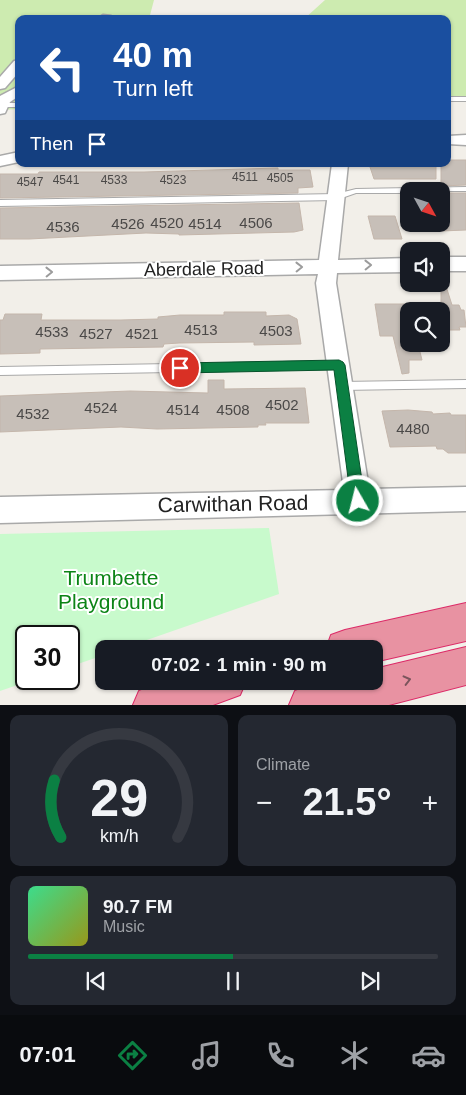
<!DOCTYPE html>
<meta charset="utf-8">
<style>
body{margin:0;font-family:Arial,sans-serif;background:#242831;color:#f1f3f6;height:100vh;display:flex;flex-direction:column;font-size:19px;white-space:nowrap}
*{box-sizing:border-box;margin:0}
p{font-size:16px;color:#9ea1a6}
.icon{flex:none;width:28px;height:28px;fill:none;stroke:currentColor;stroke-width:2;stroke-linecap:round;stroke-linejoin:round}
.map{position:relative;height:705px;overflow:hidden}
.sheet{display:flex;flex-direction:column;gap:10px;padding:10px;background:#0d0f14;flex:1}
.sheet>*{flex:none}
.guide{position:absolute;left:15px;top:15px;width:436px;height:152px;border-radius:10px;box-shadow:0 1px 4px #0004;background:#1a4fa0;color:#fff;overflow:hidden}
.needle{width:32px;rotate:130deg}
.buttons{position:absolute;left:400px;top:182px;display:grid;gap:10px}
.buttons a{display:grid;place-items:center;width:50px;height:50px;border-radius:10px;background:#171b24;box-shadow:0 1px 4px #0004;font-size:25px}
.speed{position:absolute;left:15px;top:625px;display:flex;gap:10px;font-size:25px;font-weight:700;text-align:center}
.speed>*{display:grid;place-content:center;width:65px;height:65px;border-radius:50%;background:#171b24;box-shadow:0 1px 4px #0004;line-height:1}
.speed .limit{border:2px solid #111;border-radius:8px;background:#fff;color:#111}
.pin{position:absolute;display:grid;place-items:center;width:42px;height:42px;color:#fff;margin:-21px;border:2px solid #fff;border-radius:50%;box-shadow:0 1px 5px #0007}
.me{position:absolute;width:55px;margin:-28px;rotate:352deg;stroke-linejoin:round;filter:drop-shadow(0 0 4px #0008)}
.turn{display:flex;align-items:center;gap:18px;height:105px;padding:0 15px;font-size:22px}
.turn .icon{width:65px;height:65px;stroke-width:2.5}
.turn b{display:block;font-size:35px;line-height:42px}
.then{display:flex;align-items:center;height:48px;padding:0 15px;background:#0003;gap:10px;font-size:19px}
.big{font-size:38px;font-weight:700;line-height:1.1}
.sheet .tile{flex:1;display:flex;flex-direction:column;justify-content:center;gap:8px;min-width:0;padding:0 18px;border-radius:10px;background:#242831}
.sheet .dial{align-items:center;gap:0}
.dial svg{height:130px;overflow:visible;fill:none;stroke:#363941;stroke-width:7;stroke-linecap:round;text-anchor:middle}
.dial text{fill:#f1f3f6;stroke:none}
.song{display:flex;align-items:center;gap:15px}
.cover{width:60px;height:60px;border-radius:8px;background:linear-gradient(135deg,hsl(150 70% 55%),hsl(60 70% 35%))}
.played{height:5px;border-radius:2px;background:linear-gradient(90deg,#0b8043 50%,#363941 50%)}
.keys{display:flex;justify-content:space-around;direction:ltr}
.heat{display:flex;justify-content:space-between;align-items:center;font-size:28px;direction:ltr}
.sheet .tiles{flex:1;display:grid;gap:10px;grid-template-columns:1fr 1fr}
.tile:last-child{grid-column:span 2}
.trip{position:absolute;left:95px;top:640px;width:288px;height:50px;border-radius:10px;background:#171b24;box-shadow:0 1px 4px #0004;font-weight:700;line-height:50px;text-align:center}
.tabs{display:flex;height:80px;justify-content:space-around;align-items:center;background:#090b0e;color:#9ea1a6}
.tabs .icon{width:35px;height:35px}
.tabs .active{color:#0b8043}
.tabs b{font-size:22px;color:#f1f3f6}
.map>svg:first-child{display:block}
</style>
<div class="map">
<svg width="466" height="705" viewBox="0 0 466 705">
<rect width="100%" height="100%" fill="#f2efe9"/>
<path fill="#cdebb0" d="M0,0H154L149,19H19V109L0,110Z
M325,0H466V97L448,98V19H304Z"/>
<path fill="#c8facc" d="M269,528L279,594L121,649H104V655L69,667V636H26V679H35L0,691V534Z"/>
<path fill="#c7bfb8" stroke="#c4b6ab" d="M448,160H466V185L441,186V164H448Z
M369,164H436V179H374Z
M278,168V170H310L313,187L298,188V193L0,198V174H38L39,172H144Z
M441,193H466V230L441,231Z
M299,203L303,230L294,232L179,235V234L146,233L29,239H0V208Z
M368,216H395L402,239H374Z
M441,283H445L452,305H459L461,310H464L466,327H459L460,330H441Z
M375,304H407L409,312V344H418L422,360H409V373L402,374L393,336H380Z
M224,312H266V316L289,315L297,319L301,344L254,345V342L179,343L164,344L163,347L40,349V353L0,354V320H3L5,314H42L41,320H121L158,319V317L180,315H224Z
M208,380H224V389L305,388L309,423H265L266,425H258V427L157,429L121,427L0,432V396L130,391L208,393Z
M408,410L432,412L433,414L450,413L451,415H466V453H448L443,449H437L436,446L390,447L382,411Z"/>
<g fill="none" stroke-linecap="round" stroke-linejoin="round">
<g stroke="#a9a9a9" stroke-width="2">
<path id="lane" d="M448,97H466V101H448Z
M0,103H19V107H0Z
M466,187V191H409V193H356L336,200L0,206V200L336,194L356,189Z
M339,361L343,362L344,365L343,368L339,369L0,375V367Z
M466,380V388L342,390L338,389L337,386L338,383L342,382Z"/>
</g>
<g stroke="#a9a9a9" stroke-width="3">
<path id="street" d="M103,15L111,16L113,19H97Z
M19,60V72L5,88L0,89V77L14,61Z
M19,86V96L10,102L5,113L0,114V96Z
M466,135V145L448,144V136Z
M19,152V162L0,166V156Z
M332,164H348L338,260L409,258V272L337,273L336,283L369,489L466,487V511L0,523V497L344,490L316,283L318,274L0,280V266L319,260Z
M441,257H466V271H441Z"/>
</g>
<g stroke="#dc2a67" stroke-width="2">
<path id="highway" d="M466,603V641L374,662V649H326L331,635L345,630Z
M466,647V685L389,705H289L295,691C322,679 345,681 374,681V669Z
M164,681H246L240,695L213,705H133L139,691Z"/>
</g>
<use href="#lane" fill="#fff" fill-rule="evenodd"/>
<use href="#street" fill="#fff" fill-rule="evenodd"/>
<use href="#highway" fill="#e892a2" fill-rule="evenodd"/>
</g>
<defs><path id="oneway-chevron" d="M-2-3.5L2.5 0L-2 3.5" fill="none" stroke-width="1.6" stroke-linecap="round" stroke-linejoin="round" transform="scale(1.25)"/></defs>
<g stroke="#9c9c9c">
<use href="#oneway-chevron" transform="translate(368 265) rotate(-1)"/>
<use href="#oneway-chevron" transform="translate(299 267) rotate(-1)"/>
<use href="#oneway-chevron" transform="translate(49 272) rotate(-1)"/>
</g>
<use stroke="#7b545c" href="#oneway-chevron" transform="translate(407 680) rotate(-14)"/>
<path fill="#0b8043" stroke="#07532c" d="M339,360L343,362L345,365L365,501L363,506L358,508L353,506L351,501L334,370L180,373L176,371L174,368L176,365L180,363Z"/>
<g text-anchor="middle" stroke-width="4" stroke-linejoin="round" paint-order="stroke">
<g font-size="12" fill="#4b4948">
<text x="245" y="181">4511</text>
<text x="280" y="182">4505</text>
<text x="66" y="184">4541</text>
<text x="114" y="184">4533</text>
<text x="173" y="184">4523</text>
<text x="30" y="186">4547</text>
</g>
<g font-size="15" fill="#4b4948">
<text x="167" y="228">4520</text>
<text x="256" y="228">4506</text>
<text x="128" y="229">4526</text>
<text x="205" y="229">4514</text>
<text x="63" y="232">4536</text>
<text x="201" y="335">4513</text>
<text x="276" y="336">4503</text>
<text x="52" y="337">4533</text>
<text x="96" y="339">4527</text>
<text x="142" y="339">4521</text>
<text x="282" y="410">4502</text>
<text x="101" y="413">4524</text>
<text x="183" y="415">4514</text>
<text x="233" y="415">4508</text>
<text x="33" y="419">4532</text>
<text x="413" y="434">4480</text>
</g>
<g font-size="18" fill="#222" stroke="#fff">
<text transform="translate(204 269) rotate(-1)" y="6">Aberdale Road</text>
</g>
<g font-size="21" fill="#222" stroke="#fff">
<text transform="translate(233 504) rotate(-1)" y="7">Carwithan Road</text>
</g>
<g font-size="21" fill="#0c8416" stroke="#fff">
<text x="111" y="585">Trumbette<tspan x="111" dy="24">Playground</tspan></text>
</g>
</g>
</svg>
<div class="buttons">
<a><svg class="needle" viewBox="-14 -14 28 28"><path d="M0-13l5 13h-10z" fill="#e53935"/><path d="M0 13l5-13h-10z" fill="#9ea1a6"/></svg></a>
<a><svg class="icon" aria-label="sound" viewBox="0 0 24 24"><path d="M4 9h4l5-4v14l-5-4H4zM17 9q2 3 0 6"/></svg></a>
<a><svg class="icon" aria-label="search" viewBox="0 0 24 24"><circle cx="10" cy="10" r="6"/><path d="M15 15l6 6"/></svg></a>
</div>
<div class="speed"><div class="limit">30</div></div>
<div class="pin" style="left:180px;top:368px;background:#d93025"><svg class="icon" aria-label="arrive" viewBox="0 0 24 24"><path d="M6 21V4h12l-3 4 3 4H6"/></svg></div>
<svg class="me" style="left:358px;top:501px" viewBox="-20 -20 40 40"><circle r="17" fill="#0b8043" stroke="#fff" stroke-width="3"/><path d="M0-11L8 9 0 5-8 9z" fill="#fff"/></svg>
<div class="trip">07:02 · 1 min · 90 m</div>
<div class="guide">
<div class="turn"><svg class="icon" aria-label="left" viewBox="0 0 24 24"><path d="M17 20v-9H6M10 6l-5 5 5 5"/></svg><div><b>40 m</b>Turn left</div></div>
<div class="then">Then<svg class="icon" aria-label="arrive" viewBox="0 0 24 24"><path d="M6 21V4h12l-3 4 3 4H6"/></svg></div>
</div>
</div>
<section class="sheet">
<div class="tiles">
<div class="tile dial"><svg viewBox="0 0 100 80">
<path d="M14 69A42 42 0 1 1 86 69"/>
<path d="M14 69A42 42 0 0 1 10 34" stroke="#0b8043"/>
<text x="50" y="56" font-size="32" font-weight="700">29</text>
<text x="50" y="72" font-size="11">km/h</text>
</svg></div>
<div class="tile"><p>Climate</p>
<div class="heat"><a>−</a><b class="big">21.5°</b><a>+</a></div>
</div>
<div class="tile">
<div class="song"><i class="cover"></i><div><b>90.7 FM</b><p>Music</p></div></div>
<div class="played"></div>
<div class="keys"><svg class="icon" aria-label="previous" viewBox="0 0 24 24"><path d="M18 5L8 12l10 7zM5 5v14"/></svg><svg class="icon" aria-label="pause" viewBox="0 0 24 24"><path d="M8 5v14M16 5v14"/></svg><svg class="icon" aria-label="next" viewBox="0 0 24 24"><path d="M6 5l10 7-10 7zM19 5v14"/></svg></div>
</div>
</div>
</section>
<nav class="tabs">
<b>07:01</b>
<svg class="icon active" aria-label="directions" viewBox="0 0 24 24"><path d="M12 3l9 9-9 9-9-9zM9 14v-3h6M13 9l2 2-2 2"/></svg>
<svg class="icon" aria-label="music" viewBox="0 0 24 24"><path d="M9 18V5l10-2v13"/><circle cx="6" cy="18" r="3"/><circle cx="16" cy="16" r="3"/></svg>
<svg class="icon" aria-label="phone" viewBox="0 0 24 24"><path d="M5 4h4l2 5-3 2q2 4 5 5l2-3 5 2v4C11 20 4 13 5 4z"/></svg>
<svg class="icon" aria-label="climate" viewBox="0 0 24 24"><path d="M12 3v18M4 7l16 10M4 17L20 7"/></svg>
<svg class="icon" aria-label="car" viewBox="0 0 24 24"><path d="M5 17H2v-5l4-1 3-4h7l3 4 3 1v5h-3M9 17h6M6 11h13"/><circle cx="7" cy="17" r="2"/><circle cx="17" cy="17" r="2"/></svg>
</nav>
